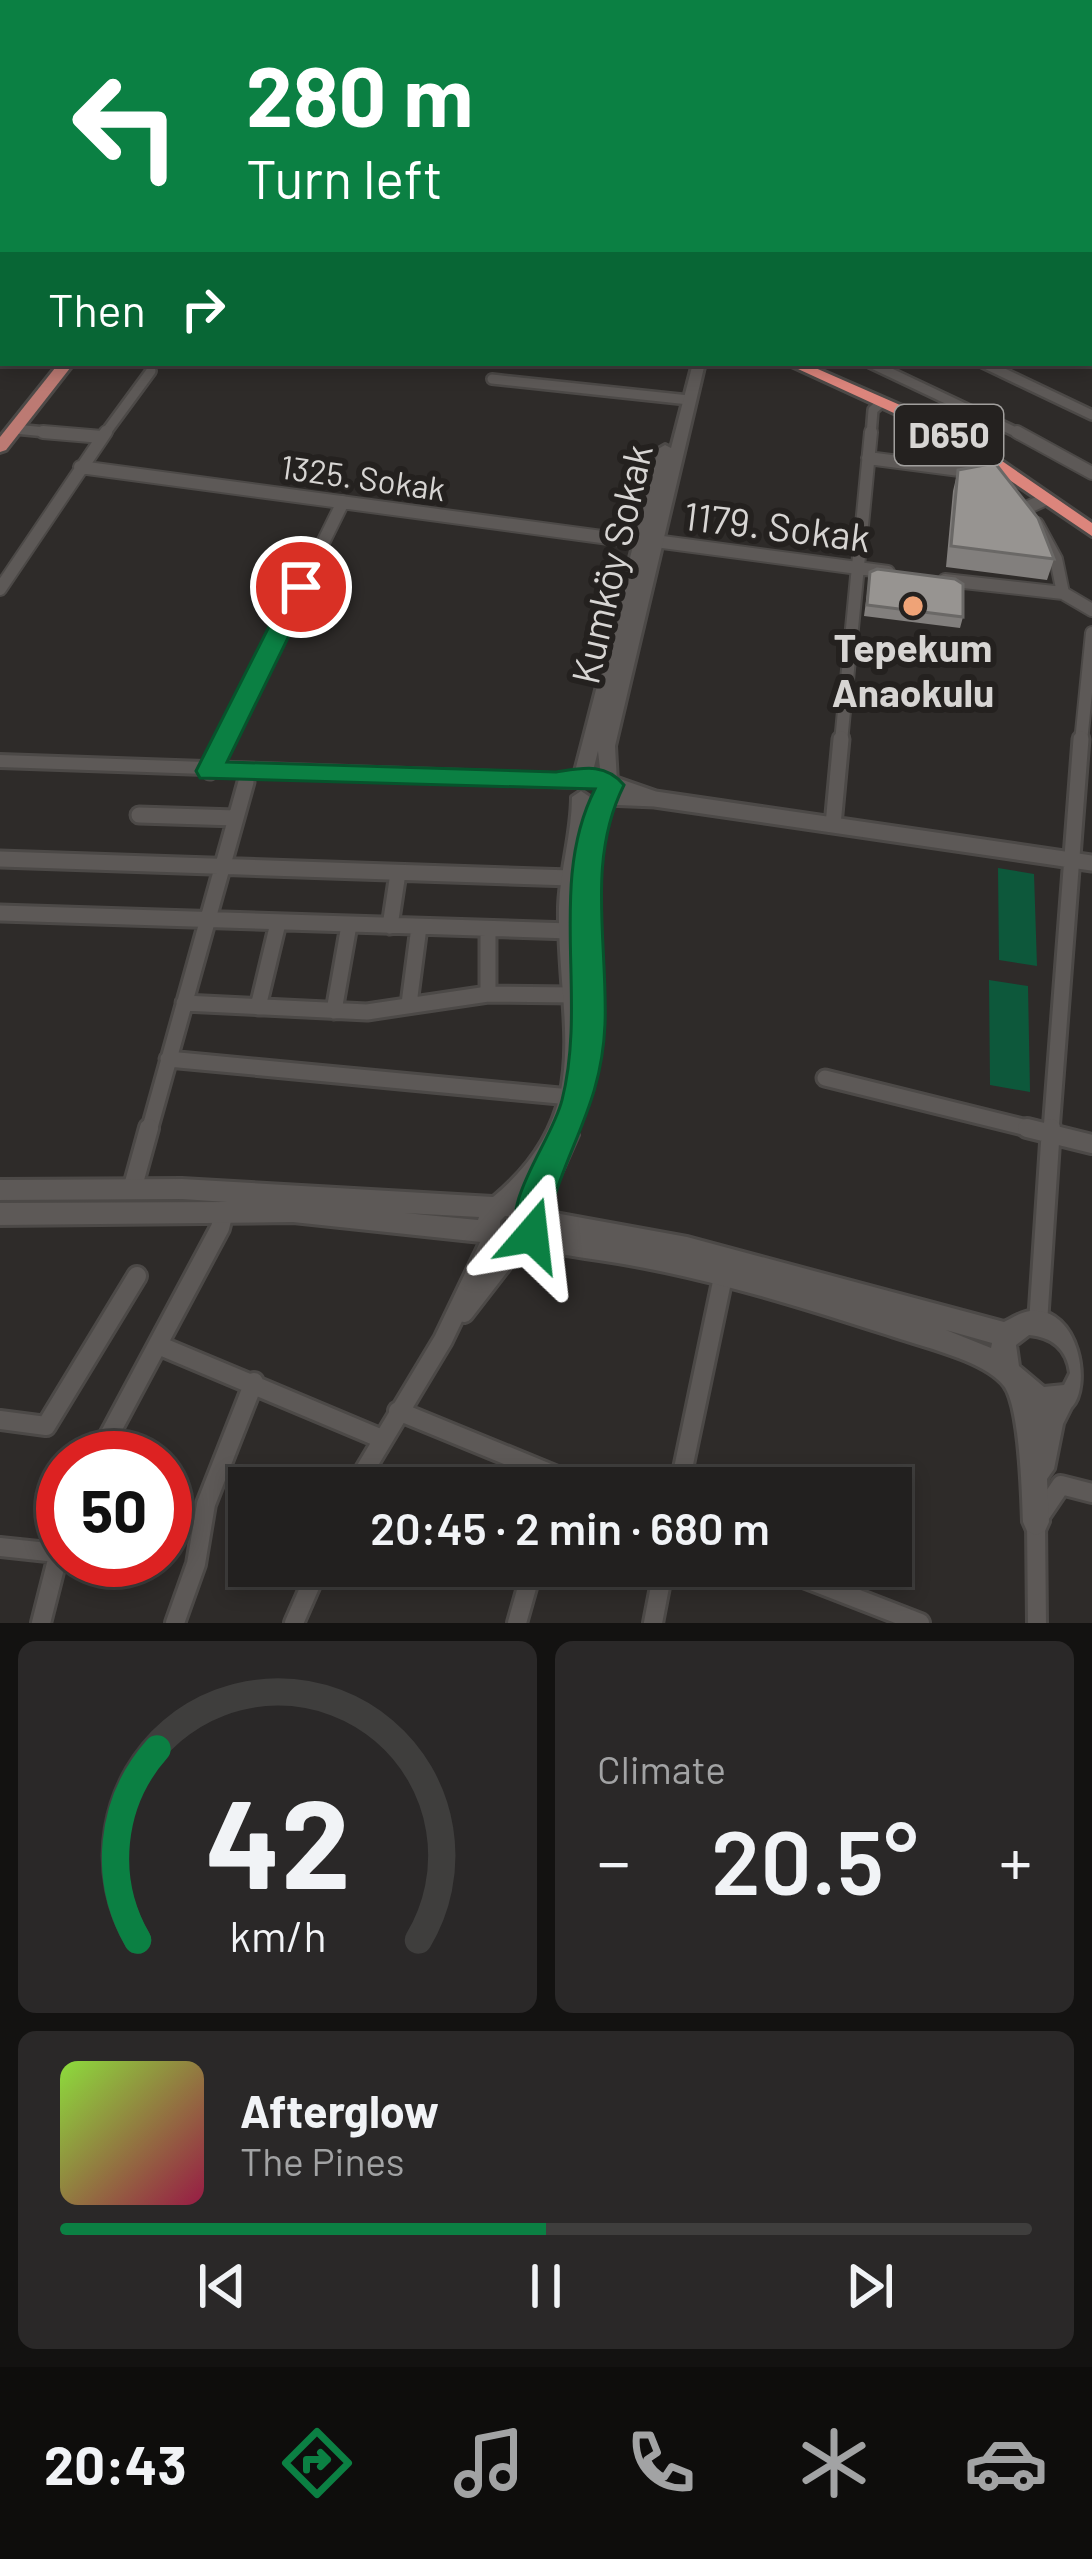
<!DOCTYPE html>
<meta charset="utf-8">
<style>
body{margin:0;font-family:Barlow,sans-serif;background:#2a2828;color:#f1f3f6;height:100vh;display:flex;flex-direction:column;font-size:45px;white-space:nowrap}
*{box-sizing:border-box;margin:0}
p{font-size:39px;color:#a2a3a4}
.icon{flex:none;width:66px;height:66px;fill:none;stroke:currentColor;stroke-width:2;stroke-linecap:round;stroke-linejoin:round}
.map{position:relative;height:1623px;overflow:hidden}
.sheet{display:flex;flex-direction:column;gap:18px;padding:18px;background:#131211;flex:1}
.sheet>*{flex:none}
.guide{position:absolute;left:0px;top:0px;width:1092px;height:366px;box-shadow:0 6px 18px #0003,0 0 0 3px #3f3e3d;background:#0b8043;color:#fff;overflow:hidden}
.speed{position:absolute;left:36px;top:1431px;display:flex;gap:24px;font-size:60px;font-weight:700;text-align:center}
.speed>*{display:grid;place-content:center;width:156px;height:156px;border-radius:50%;background:#22201f;box-shadow:0 6px 18px #0003,0 0 0 3px #3f3e3d;line-height:1}
.speed .limit{border:18px solid #d22;background:#fff;color:#111}
.pin{position:absolute;display:grid;place-items:center;width:102px;height:102px;color:#fff;margin:-51px;border:6px solid #fff;border-radius:50%;box-shadow:0 3px 12px #0007}
.me{position:absolute;width:132px;margin:-66px;rotate:17deg;stroke-linejoin:round;filter:drop-shadow(0 0 9px #0008)}
.turn{display:flex;align-items:center;gap:42px;height:252px;padding:0 48px;font-size:54px}
.turn .icon{width:156px;height:156px;stroke-width:2.5}
.turn b{display:block;font-size:84px;line-height:102px}
.then{display:flex;align-items:center;height:114px;padding:0 48px;background:#0003;gap:24px;font-size:45px}
.big{font-size:90px;font-weight:600;line-height:1.1}
.sheet .widget{flex:1;display:flex;flex-direction:column;justify-content:center;gap:18px;min-width:0;padding:0 42px;border-radius:18px;background:#2a2828}
.sheet .dial{align-items:center;gap:0}
.dial svg{height:312px;overflow:visible;fill:none;stroke:#3f3e3d;stroke-width:7;stroke-linecap:round;text-anchor:middle}
.dial text{fill:#f1f3f6;stroke:none}
.song{display:flex;align-items:center;gap:36px}
.cover{width:144px;height:144px;border-radius:18px;background:linear-gradient(135deg,hsl(90 70% 55%),hsl(340 70% 35%))}
.played{height:12px;border-radius:6px;background:linear-gradient(90deg,#0b8043 50%,#3f3e3d 50%)}
.keys{display:flex;justify-content:space-around;direction:ltr}
.heat{display:flex;justify-content:space-between;align-items:center;font-size:66px;direction:ltr}
.sheet .tiles{flex:1;display:grid;gap:18px;grid-template-columns:1fr 1fr}
.widget:last-child{grid-column:span 2}
.trip{position:absolute;left:228px;top:1467px;width:684px;height:120px;border-radius:0px;background:#22201f;box-shadow:0 6px 18px #0003,0 0 0 3px #3f3e3d;font-weight:600;line-height:120px;text-align:center}
.tab-bar{display:flex;height:192px;justify-content:space-around;align-items:center;background:#0e0d0c;color:#a2a3a4}
.tab-bar .icon{width:84px;height:84px}
.tab-bar .selected{color:#0b8043}
.tab-bar b{font-size:54px;color:#f1f3f6}
.map>svg:first-child{display:block}
</style>
<div class="map">
<svg width="1092" height="1623" viewBox="0 0 1092 1623">
<rect width="100%" height="100%" fill="#2e2b29"/>
<path fill="#0d583b" d="M998,868L1034,874L1037,966L999,960Z
M989,980L1028,986L1030,1092L990,1085Z"/>
<g fill="none" stroke-linecap="round" stroke-linejoin="round">
<g stroke="#4c4947" stroke-width="10">
<path id="minor-far4" d="M599,0L608,3
M927,0L931,3
M1085,0L1092,2"/>
</g>
<g stroke="#4c4947" stroke-width="14">
<path id="minor-far3" d="M870,363L1022,435
M983,363L1092,415
M492,379L689,400
M15,429L76,435
M104,435L151,371
M871,435L873,410L882,402"/>
</g>
<g stroke="#4c4947" stroke-width="16">
<path id="minor-far2" d="M43,432L102,437
M1017,432L1092,473
M868,458L975,472
M80,467L639,542
M1024,509L1046,499
M655,541L888,572
M945,580L1063,593L1056,559L1037,524
M0,589L106,432
M1063,593L1092,610
M225,742L343,502
M841,742L871,432
M1081,742L1092,633"/>
</g>
<g stroke="#4c4947" stroke-width="21">
<path id="minor-far1" d="M210,771L226,739
M606,797L655,799L609,783
M655,799L1092,863
M139,815L236,818
M833,825L841,739
M0,859L571,878
M0,913L570,931
M390,926L398,873
M488,929V994
M184,1003L367,1012L488,994L574,995
M409,1004L419,927
M258,1007L278,923
M334,1011L349,925
M168,1059L570,1097
M825,1078L1039,1131
M149,1131L246,782
M1051,1131L1081,739"/>
</g>
<g stroke="#4c4947" stroke-width="24">
<path id="minor" d="M1027,1128L1092,1144
M132,1190L149,1128
M464,1313L515,1247
M1038,1323L1051,1128
M158,1345L382,1439
M398,1411L586,1488
M0,1420L46,1426L137,1276
M97,1458L220,1228L224,1212
M354,1488L443,1340L492,1238
M679,1488L723,1277
M0,1547L57,1553
M773,1566L920,1623
M41,1623L63,1536
M175,1623L196,1564L206,1504L254,1382
M294,1623L319,1566
M517,1623L533,1566
M653,1623L664,1566
M1037,1623L1036,1522L1061,1485L1092,1493"/>
</g>
<g stroke="#4c4947" stroke-width="6">
<path id="tertiary" d="M3,261V269L0,270V262Z
M0,277L3,278V284L0,283Z
M0,755L580,775L588,781L580,787L0,767Z"/>
</g>
<g stroke="#4c4947" stroke-width="6">
<path id="secondary" d="M693,363H705L615,746L617,782L614,786H602L598,751L591,779L582,785L573,779L658,449L665,445L671,448Z
M581,791L590,797V807L596,794L602,793L611,799C589,855 591,909 595,968C597,997 603,1034 593,1062L587,1065L579,1109L571,1127L578,1135L544,1211L687,1237L1004,1322C1012,1318 1021,1312 1030,1311C1080,1306 1092,1388 1071,1408L1063,1424L1054,1469L1047,1479L1049,1522L1045,1531L1036,1535L1027,1531L1023,1522C1022,1494 1020,1407 1004,1386C984,1360 919,1346 888,1335C789,1303 689,1272 585,1258C567,1255 548,1252 530,1252C511,1252 496,1261 481,1242L293,1222L0,1225V1203L227,1202L182,1199L0,1200V1180L182,1179L493,1197C598,1110 557,1022 559,907C560,870 572,834 572,797ZM405,1213L479,1217L478,1220ZM505,1216H515L520,1220V1230L503,1234L500,1230V1221ZM946,1330L992,1343L991,1348ZM1029,1335C1052,1337 1067,1349 1070,1373L1064,1385L1044,1387L1019,1366L1016,1345Z"/>
</g>
<g stroke="#4c4947" stroke-width="6">
<path id="primary" d="M59,363H74L6,450L0,452V437Z"/>
</g>
<g stroke="#4c4947" stroke-width="6">
<path id="trunk" d="M0,93H3V99H0Z
M785,363H804L932,419L986,450L1092,523V536L974,456L920,425Z"/>
</g>
<use href="#minor-far4" stroke="#5d5957" stroke-width="8"/>
<use href="#minor-far3" stroke="#5d5957" stroke-width="9"/>
<use href="#minor-far2" stroke="#5d5957" stroke-width="12"/>
<use href="#minor-far1" stroke="#5d5957" stroke-width="15"/>
<use href="#minor" stroke="#5d5957" stroke-width="18"/>
<use href="#tertiary" fill="#5d5957" fill-rule="evenodd"/>
<use href="#secondary" fill="#5d5957" fill-rule="evenodd"/>
<use href="#primary" fill="#bc7a73" fill-rule="evenodd"/>
<use href="#trunk" fill="#dc857c" fill-rule="evenodd"/>
</g>
<path fill="#827f7d" d="M958,470L1054,559L1047,580L946,567L953,491Z
M870,572L963,617L960,628L864,616Z"/>
<path fill="#979491" stroke="#6a6866" stroke-width="3" d="M995,463L1038,518L1054,559L951,546L958,470Z
M877,569L955,579L963,584V617L867,605L870,572Z"/>
<path fill="#0b8043" stroke="#07532c" stroke-width="3" d="M301,580L313,587L227,762L556,772C582,768 605,762 624,785C586,861 608,943 605,1024C602,1102 570,1141 550,1211C547,1223 549,1234 544,1247L532,1251L519,1247C499,1201 551,1144 562,1100C588,998 547,883 595,789L200,778L196,771L289,587Z"/>
<circle fill="#efa377" stroke="#24211f" stroke-width="4.5" cx="913" cy="606" r="12"/>
<g text-anchor="middle" stroke-width="12" stroke-linejoin="round" paint-order="stroke">
<g font-size="33" fill="#d7d5d3" stroke="#24211f">
<text transform="translate(363 478) rotate(8)" y="12">1325. Sokak</text>
</g>
<rect fill="#24211f" stroke="#a19f9d" stroke-width="3" x="895" y="405" width="108" height="60" rx="9"/>
<g font-size="36" font-weight="bold" fill="#d7d5d3">
<text x="949" y="448">D650</text>
</g>
<g font-size="39" fill="#d7d5d3" stroke="#24211f">
<text transform="translate(777 527) rotate(7)" y="14">1179. Sokak</text>
<text transform="translate(612 564) rotate(-77)" y="14">Kumköy Sokak</text>
</g>
<g font-size="39" font-weight="bold" fill="#d7d5d3" stroke="#24211f">
<text x="913" y="662">Tepekum<tspan x="913" dy="45">Anaokulu</tspan></text>
</g>
</g>
</svg>
<div class="speed"><div class="limit">50</div></div>
<div class="pin" style="left:301px;top:587px;background:#d93025"><svg class="icon" aria-label="arrive" viewBox="0 0 24 24"><path d="M6 21V4h12l-3 4 3 4H6"/></svg></div>
<svg class="me" style="left:532px;top:1235px" viewBox="-20 -20 40 40"><path d="M0-17L14 15 0 8-14 15z" fill="#0b8043" stroke="#fff" stroke-width="4"/></svg>
<div class="trip">20:45 · 2 min · 680 m</div>
<div class="guide">
<div class="turn"><svg class="icon" aria-label="left" viewBox="0 0 24 24"><path d="M17 20v-9H6M10 6l-5 5 5 5"/></svg><div><b>280 m</b>Turn left</div></div>
<div class="then">Then<svg class="icon" aria-label="right" viewBox="0 0 24 24"><path d="M7 20v-9h11M14 6l5 5-5 5"/></svg></div>
</div>
</div>
<section class="sheet">
<div class="tiles">
<div class="widget dial"><svg viewBox="0 0 100 80">
<path d="M14 69A42 42 0 1 1 86 69"/>
<path d="M14 69A42 42 0 0 1 19 20" stroke="#0b8043"/>
<text x="50" y="56" font-size="32" font-weight="700">42</text>
<text x="50" y="72" font-size="11">km/h</text>
</svg></div>
<div class="widget"><p>Climate</p>
<div class="heat"><a>−</a><b class="big">20.5°</b><a>+</a></div>
</div>
<div class="widget">
<div class="song"><i class="cover"></i><div><b>Afterglow</b><p>The Pines</p></div></div>
<div class="played"></div>
<div class="keys"><svg class="icon" aria-label="previous" viewBox="0 0 24 24"><path d="M18 5L8 12l10 7zM5 5v14"/></svg><svg class="icon" aria-label="pause" viewBox="0 0 24 24"><path d="M8 5v14M16 5v14"/></svg><svg class="icon" aria-label="next" viewBox="0 0 24 24"><path d="M6 5l10 7-10 7zM19 5v14"/></svg></div>
</div>
</div>
</section>
<nav class="tab-bar">
<b>20:43</b>
<svg class="icon selected" aria-label="directions" viewBox="0 0 24 24"><path d="M12 3l9 9-9 9-9-9zM9 14v-3h6M13 9l2 2-2 2"/></svg>
<svg class="icon" aria-label="music" viewBox="0 0 24 24"><path d="M9 18V5l10-2v13"/><circle cx="6" cy="18" r="3"/><circle cx="16" cy="16" r="3"/></svg>
<svg class="icon" aria-label="phone" viewBox="0 0 24 24"><path d="M5 4h4l2 5-3 2q2 4 5 5l2-3 5 2v4C11 20 4 13 5 4z"/></svg>
<svg class="icon" aria-label="climate" viewBox="0 0 24 24"><path d="M12 3v18M4 7l16 10M4 17L20 7"/></svg>
<svg class="icon" aria-label="car" viewBox="0 0 24 24"><path d="M5 17H2v-5l4-1 3-4h7l3 4 3 1v5h-3M9 17h6M6 11h13"/><circle cx="7" cy="17" r="2"/><circle cx="17" cy="17" r="2"/></svg>
</nav>
